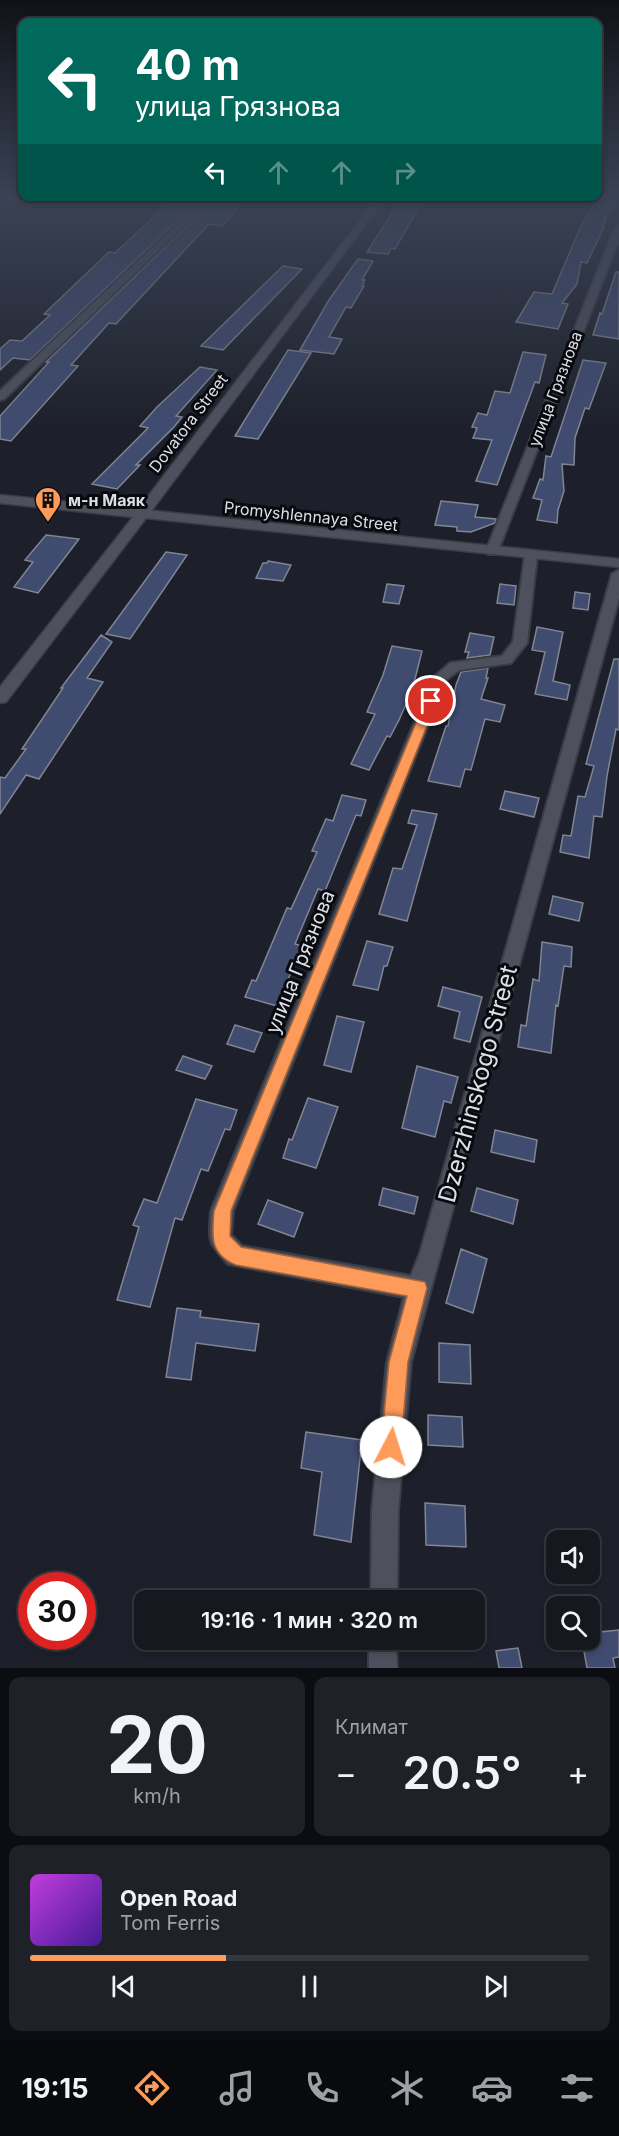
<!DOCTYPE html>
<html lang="ru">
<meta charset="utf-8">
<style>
body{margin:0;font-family:Inter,sans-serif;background:#1f2129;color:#f1f3f6;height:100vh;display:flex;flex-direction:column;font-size:22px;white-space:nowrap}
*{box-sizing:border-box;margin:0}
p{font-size:20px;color:#9ea0a5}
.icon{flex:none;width:33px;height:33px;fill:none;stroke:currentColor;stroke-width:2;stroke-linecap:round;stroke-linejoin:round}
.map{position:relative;height:1668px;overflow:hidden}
.panel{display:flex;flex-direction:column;gap:9px;padding:9px;background:#0c0d12;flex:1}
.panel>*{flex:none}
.banner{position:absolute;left:18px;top:18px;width:584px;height:183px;border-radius:12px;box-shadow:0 3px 9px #0003,0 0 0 2px #35373e;background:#00695c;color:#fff;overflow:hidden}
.fabs{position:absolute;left:546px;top:1530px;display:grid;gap:12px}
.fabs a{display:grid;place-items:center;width:54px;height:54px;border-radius:12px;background:#161820;box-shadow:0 3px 9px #0003,0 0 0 2px #35373e;font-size:30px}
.speed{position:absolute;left:18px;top:1572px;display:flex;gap:12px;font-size:30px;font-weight:700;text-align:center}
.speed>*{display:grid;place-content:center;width:78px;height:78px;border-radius:50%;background:#161820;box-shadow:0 3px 9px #0003,0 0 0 2px #35373e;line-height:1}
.speed .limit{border:9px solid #d22;background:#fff;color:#111}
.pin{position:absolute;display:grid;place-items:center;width:51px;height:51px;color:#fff;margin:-26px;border:3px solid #fff;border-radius:50%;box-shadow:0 2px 6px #0007}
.me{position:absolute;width:66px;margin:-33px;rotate:5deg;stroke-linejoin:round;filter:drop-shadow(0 0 4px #0008)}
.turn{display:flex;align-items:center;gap:21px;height:126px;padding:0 18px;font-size:27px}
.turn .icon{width:78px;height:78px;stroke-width:2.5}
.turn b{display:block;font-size:42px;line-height:51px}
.lanes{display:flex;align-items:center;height:57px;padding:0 18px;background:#0003;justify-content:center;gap:30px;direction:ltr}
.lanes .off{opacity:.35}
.big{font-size:45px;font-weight:600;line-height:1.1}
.panel .card{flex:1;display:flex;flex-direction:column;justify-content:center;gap:9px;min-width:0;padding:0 21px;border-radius:12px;background:#1f2129}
.panel .dial{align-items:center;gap:0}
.dial b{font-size:78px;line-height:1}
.song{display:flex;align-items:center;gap:18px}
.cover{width:72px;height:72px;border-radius:9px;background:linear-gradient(135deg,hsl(290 70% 55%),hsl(260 70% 35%))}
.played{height:6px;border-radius:3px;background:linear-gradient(90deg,#ff9b5a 35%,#35373e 35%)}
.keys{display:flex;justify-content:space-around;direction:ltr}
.heat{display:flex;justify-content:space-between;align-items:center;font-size:33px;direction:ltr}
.panel .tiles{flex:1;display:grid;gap:9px;grid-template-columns:1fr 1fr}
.card:last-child{grid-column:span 2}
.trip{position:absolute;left:134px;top:1590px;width:351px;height:60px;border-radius:12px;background:#161820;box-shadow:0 3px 9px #0003,0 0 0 2px #35373e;font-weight:600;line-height:60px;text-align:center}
.dock{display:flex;height:96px;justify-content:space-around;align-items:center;background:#090a0d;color:#9ea0a5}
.dock .icon{width:42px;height:42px}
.dock .current{color:#ff9b5a}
.dock b{font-size:27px;color:#f1f3f6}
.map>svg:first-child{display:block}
</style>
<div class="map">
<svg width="619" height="1668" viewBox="0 0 619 1668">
<rect width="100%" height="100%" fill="#1d202a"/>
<path fill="#404b70" stroke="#818592" stroke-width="1.5" d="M227,197H248L222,226L209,224L116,324L109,323L71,365L78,366L11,441L0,439V416L49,362H46L212,202L220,203Z
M402,197L424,199L395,249L391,248L388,254L367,252Z
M598,197H618L604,220H606L602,227H604L587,263L581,262L577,284L562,303L568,304L558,329L516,322L534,292L552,294L581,226Z
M174,198L198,201L30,360L13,358L0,370V349L10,340L22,341L50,315L44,314L109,252L115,253Z
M358,259L373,261L362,280H365L362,286H364L351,308L346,307L329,337L342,339L334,354L300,350L329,300Z
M283,266L302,269L223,350L201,346Z
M616,272H619V339L593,335L600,313L602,314Z
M288,350L311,353L258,439L235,436Z
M523,352L546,355L539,383L535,382L497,485L476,481L492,440L473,438L477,428L472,427L478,413L487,415L495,391L510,393Z
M583,360L606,363L589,409L585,408L575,438L574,465L562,464L564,491L558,510L557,523L537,520L542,500L533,498L540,479L543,480L546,456L551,457Z
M200,367L217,370L176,416L182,417L174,427L136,465H140L117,489L92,484L148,428L140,426L157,407Z
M441,501L478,505L475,517L496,519L495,523L471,532L457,531V527L435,525Z
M46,535L79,539L38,593L14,587L33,562L25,560Z
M166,552L187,555L130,639L106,634Z
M268,561L291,565L283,581L256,578L263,563H267Z
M387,584L404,586L399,604L383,602Z
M500,584L516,586L514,605L497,603Z
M575,592L590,594L588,610L573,608Z
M537,627L563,632L553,681L570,685L567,700L535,694L545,652L532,650Z
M470,633L494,637L490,655L467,658L469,652H465Z
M101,635L112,642L87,678L103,682L39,779L26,775L0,814V777L5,778L26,749H22L63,688H61Z
M392,646L422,651L412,691L399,720L390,737L387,736L369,770L351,764L375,714L367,712L383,675Z
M614,659H619V730L616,729L607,776L602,817L594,816L589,858L560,852L563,835L571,836L578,796L585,797L594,766L586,764Z
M488,668L486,678H488L481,699L505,705L500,722L485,719L471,770L465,769L460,787L428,781L446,726H448L456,685L461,672Z
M505,791L539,798L534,817L500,809Z
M342,795L366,800L361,816L356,815L325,891L318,889L295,944L302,946L277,1006L245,997L252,980L256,981L287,908L291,909L317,852L312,851L326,819L333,821Z
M412,810L437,814L407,921L379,914L393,868L402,869L417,825L408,823Z
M553,896L583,903L579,921L549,914Z
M367,941L393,947L387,966H384L378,990L353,985Z
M542,942L572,947L571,967L564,966L558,1006L556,1005L551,1053L518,1047L521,1025L526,1026L533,979L539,981Z
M443,987L482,997L470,1042L454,1038L460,1012L438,1006Z
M337,1016L364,1022L351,1072L324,1065Z
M235,1025L262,1033L254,1052L227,1044Z
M183,1056L212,1066L205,1079L176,1070Z
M417,1066L458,1077L451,1103L444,1101L435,1137L402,1128Z
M308,1098L338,1107L316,1168L283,1158L289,1139L292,1140Z
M196,1099L237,1110L230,1130L225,1129L208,1171L201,1169L182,1220L175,1218L150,1307L117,1300L139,1227L133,1225L144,1199L157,1203Z
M495,1130L537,1140L534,1162L491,1152Z
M383,1188L418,1197L414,1214L379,1205Z
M477,1188L518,1200L513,1224L471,1211Z
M268,1200L303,1213L294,1237L258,1224Z
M461,1249L487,1259L473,1313L446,1303Z
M177,1308L201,1311L200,1317L259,1324L255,1351L196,1343L191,1380L166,1377Z
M439,1343L470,1345L471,1384L439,1382Z
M428,1415L462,1417L463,1447L428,1445Z
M306,1432L362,1440L351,1542L314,1535L322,1472L301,1468Z
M425,1503L465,1506L466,1547L426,1545Z
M619,1630V1657L613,1658L615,1668H587L582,1640H590V1633Z
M518,1648L522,1668H499L496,1651Z"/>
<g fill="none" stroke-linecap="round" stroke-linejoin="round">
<g stroke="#3b3d46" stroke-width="4">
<path id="minor" d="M206,197H214L4,399L0,400V391Z
M619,225V239L498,551L496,554H488L486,551L615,228Z
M531,551L537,555L527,643L511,663L459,670L446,680L233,1211L231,1235L242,1246L411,1276L420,1253L612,574L619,570V598L411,1362L398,1510L397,1600H371L372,1510L387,1362L404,1297L228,1264C207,1241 209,1241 211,1211L433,678L450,663L502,656L513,642L525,555Z
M369,1640H396L397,1668H369Z"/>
</g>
<g stroke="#3b3d46" stroke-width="3">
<path id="tertiary" d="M378,197H386L146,518H136L134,515L136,512Z"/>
</g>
<g stroke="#3b3d46" stroke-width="3">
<path id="secondary" d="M0,495L619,559V567L146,518L6,702L0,703V687L133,517L0,503Z"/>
</g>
<use href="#minor" fill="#4e515d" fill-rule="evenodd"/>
<use href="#tertiary" fill="#4e515d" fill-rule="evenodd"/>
<use href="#secondary" fill="#4e515d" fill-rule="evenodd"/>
</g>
<linearGradient id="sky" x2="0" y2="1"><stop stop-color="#101217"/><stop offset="0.46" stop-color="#3a4255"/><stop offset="1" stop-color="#3a4255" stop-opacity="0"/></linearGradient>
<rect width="619" height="430" fill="url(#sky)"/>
<path fill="#ff9b5a" stroke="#a6653a" stroke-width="1.5" d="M431,697L437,701L231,1211L230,1236L241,1247L425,1282L427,1288L408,1362L401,1447L398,1454L391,1457L384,1454L381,1447L389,1362L407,1296L236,1265C209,1254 212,1235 214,1211L425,701Z"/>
<defs>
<g id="building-pin" transform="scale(1.35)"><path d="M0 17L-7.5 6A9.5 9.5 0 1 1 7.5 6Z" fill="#ff9b5a" stroke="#090a0f"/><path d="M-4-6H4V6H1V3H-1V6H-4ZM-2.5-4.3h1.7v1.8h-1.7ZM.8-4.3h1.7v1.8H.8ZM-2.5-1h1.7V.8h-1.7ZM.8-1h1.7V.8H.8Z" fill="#111"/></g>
</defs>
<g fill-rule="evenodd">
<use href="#building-pin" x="48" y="500"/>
</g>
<g text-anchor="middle" stroke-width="6" stroke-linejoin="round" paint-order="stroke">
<g font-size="16" fill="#dddfe6" stroke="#090a0f">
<text transform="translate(555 389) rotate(-69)" y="6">улица Грязнова</text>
<text transform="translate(188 423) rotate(-53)" y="6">Dovatora Street</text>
<text transform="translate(311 516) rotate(6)" y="6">Promyshlennaya Street</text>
</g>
<g font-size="16" font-weight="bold" fill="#dddfe6" stroke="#090a0f" text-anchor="start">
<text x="68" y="506">м-н Маяк</text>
</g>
<g font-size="20" fill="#dddfe6" stroke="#090a0f">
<text transform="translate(300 962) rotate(-68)" y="7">улица Грязнова</text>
</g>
<g font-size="24" fill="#dddfe6" stroke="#090a0f">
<text transform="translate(478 1084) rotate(-75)" y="8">Dzerzhinskogo Street</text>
</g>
</g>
</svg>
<div class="fabs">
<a><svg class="icon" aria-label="sound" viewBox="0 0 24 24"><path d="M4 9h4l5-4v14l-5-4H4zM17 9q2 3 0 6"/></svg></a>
<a><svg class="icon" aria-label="search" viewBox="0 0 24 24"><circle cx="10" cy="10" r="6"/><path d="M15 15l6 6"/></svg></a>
</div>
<div class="speed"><div class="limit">30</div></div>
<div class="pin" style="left:431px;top:701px;background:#d93025"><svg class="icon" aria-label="arrive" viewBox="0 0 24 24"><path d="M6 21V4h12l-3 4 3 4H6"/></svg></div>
<svg class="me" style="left:391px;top:1447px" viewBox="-20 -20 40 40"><circle r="19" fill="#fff"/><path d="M0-13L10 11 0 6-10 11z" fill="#ff9b5a"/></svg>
<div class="trip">19:16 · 1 мин · 320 m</div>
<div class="banner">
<div class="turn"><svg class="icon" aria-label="left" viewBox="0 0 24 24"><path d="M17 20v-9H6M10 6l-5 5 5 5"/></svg><div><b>40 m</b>улица Грязнова</div></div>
<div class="lanes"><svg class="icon" aria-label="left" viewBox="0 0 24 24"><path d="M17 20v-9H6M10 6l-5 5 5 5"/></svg><svg class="icon off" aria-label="ahead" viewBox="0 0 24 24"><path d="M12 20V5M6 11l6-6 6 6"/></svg><svg class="icon off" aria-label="ahead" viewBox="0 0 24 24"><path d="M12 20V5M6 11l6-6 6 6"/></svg><svg class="icon off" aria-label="right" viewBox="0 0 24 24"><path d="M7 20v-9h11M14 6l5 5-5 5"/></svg></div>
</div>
</div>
<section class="panel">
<div class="tiles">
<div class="card dial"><b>20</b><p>km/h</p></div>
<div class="card"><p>Климат</p>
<div class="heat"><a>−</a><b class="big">20.5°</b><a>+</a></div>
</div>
<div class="card">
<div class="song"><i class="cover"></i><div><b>Open Road</b><p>Tom Ferris</p></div></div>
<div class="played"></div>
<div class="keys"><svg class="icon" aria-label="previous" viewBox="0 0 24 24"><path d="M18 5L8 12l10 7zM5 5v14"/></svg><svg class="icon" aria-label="pause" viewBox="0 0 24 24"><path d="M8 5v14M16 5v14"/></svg><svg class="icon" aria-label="next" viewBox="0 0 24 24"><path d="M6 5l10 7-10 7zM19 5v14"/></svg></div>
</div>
</div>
</section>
<nav class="dock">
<b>19:15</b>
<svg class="icon current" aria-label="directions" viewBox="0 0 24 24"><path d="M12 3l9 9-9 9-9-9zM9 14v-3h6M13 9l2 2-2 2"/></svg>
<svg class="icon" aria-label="music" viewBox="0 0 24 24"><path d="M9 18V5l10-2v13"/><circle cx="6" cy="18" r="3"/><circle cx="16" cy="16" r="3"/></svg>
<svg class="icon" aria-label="phone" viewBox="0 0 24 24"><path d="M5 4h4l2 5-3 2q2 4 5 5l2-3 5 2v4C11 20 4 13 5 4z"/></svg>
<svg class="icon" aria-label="climate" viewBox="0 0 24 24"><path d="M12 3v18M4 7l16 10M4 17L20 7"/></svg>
<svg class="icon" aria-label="car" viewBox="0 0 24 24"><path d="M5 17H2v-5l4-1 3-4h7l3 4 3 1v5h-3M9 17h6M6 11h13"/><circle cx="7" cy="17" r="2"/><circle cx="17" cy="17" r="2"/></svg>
<svg class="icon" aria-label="filters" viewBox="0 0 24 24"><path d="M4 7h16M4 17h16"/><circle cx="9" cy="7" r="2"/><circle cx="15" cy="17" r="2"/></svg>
</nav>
